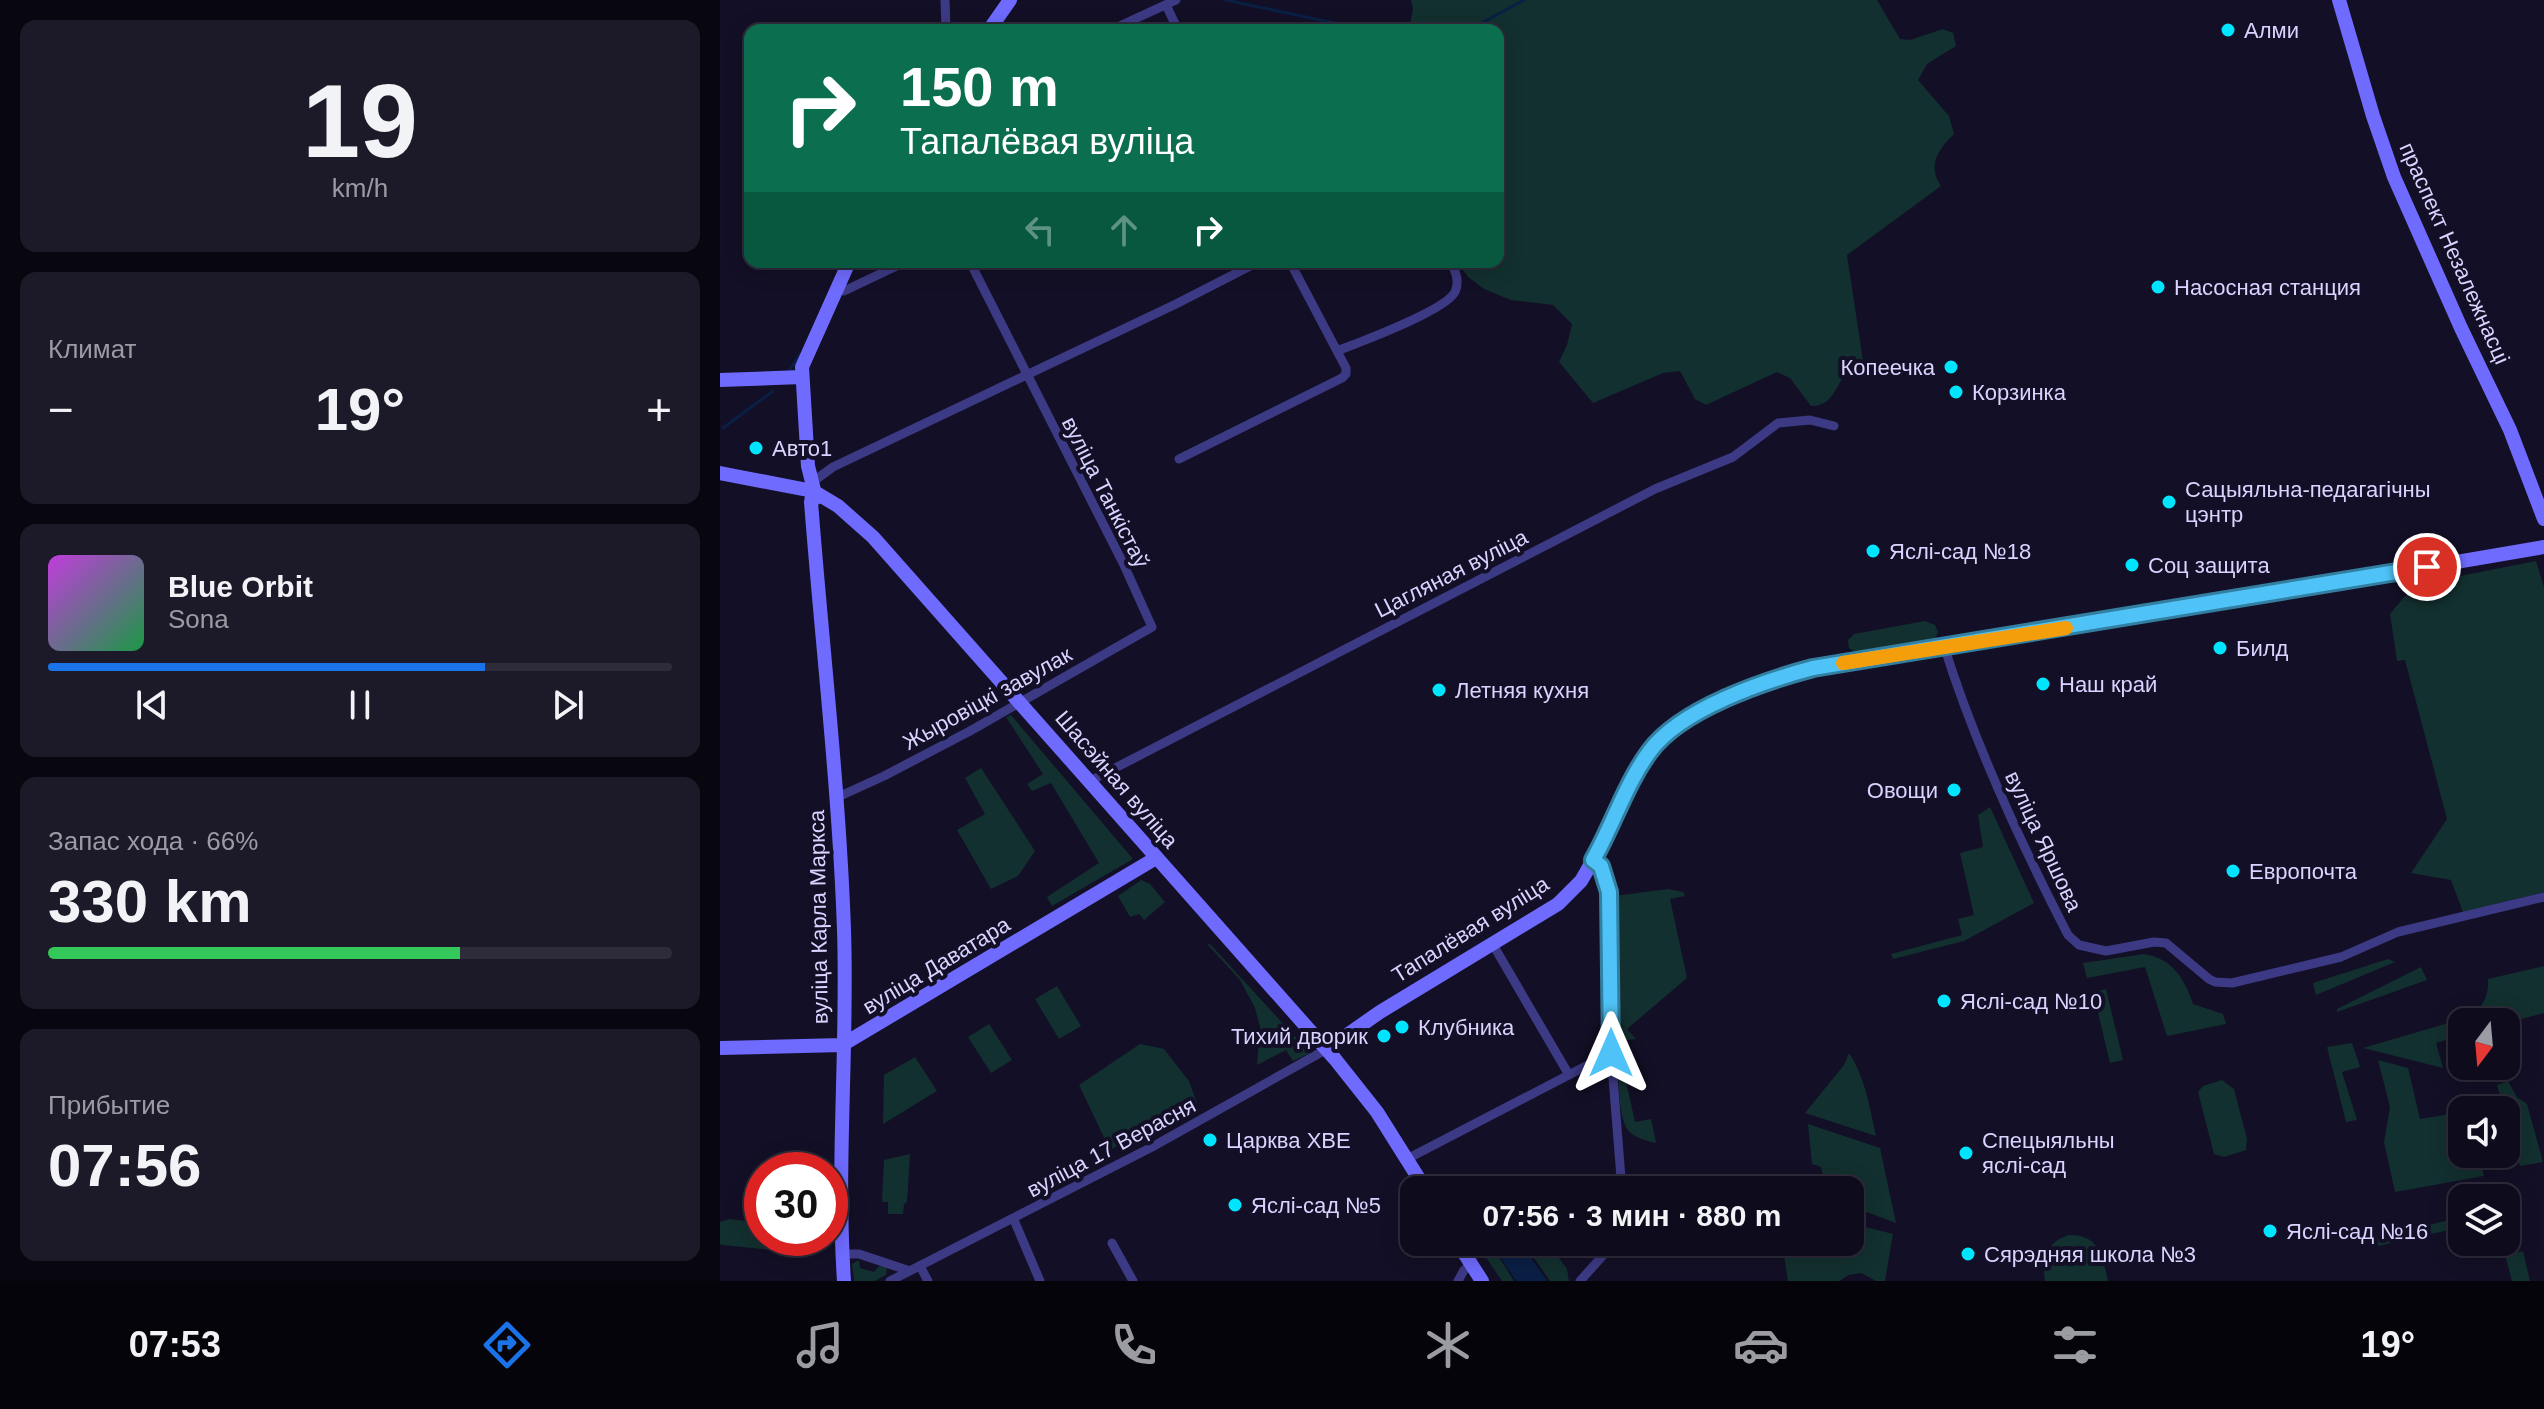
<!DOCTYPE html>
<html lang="ru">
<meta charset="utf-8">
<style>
body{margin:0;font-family:Arial,sans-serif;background:#1c1929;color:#f1f3f6;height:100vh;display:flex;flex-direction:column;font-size:30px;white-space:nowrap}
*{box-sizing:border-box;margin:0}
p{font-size:26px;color:#9b9ba3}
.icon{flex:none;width:44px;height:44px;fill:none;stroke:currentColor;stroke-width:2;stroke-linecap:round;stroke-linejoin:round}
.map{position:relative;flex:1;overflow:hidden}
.drawer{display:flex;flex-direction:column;gap:20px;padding:20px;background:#08060f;width:720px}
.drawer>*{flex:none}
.guide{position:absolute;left:24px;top:24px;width:760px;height:244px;border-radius:16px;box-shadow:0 4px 20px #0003,0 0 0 2px #2e2b3b;background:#0b6e4f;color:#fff;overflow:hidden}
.needle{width:52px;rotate:196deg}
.buttons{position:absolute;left:1728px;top:1008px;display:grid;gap:16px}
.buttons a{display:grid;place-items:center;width:72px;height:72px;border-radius:16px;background:#0e0b1c;box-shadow:0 4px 20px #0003,0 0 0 2px #2e2b3b;font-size:40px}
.speed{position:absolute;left:24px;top:1152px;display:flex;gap:16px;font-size:40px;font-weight:700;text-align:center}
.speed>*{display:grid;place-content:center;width:104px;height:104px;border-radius:50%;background:#0e0b1c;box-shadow:0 4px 20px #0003,0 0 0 2px #2e2b3b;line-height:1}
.speed .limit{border:12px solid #d22;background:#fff;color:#111}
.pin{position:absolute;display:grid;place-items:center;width:68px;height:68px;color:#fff;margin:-34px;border:4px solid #fff;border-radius:50%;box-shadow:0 2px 8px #0007}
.me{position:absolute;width:88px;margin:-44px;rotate:0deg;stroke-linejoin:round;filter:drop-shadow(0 0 6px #0008)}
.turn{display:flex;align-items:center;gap:28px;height:168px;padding:0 24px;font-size:36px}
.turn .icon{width:104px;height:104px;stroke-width:2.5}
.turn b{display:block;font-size:56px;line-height:68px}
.lanes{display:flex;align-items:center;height:76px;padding:0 24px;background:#0003;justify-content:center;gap:40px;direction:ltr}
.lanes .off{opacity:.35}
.big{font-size:60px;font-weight:800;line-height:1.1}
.drawer .widget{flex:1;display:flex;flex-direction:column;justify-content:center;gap:12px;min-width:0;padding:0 28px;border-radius:16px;background:#1c1929}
.drawer .dial{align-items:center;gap:0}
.dial b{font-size:104px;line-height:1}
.song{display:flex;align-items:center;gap:24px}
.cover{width:96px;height:96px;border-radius:12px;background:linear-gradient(135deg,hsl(290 70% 55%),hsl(140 70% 35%))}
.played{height:8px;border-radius:4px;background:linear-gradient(90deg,#1a73e8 70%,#2e2b3b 70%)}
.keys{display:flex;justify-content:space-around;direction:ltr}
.heat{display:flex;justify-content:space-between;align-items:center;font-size:44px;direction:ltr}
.charge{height:12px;border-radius:6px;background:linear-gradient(90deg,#34c759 66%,#2e2b3b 0)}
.trip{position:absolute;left:680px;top:1176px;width:464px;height:80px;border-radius:16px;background:#0e0b1c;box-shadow:0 4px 20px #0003,0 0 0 2px #2e2b3b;font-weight:800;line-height:80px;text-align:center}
.dock{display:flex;height:128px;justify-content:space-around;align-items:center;background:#06040b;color:#9b9ba3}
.dock .icon{width:56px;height:56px}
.dock .active{color:#1a73e8}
.dock b{font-size:36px;color:#f1f3f6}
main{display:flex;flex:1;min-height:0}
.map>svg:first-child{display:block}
</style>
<main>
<section class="drawer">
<div class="widget dial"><b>19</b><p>km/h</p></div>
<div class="widget"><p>Климат</p>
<div class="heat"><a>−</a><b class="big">19°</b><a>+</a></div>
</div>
<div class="widget">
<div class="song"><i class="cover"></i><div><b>Blue Orbit</b><p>Sona</p></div></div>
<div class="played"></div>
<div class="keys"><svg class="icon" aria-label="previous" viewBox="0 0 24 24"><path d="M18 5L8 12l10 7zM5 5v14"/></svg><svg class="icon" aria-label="pause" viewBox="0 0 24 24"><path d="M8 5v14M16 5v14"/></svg><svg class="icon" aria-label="next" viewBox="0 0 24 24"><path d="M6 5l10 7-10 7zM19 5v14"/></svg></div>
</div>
<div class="widget"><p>Запас хода · 66%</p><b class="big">330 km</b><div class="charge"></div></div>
<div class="widget"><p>Прибытие</p><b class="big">07:56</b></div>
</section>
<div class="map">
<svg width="1824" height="1281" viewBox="0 0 1824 1281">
<rect width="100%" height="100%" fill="#130f26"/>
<path fill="#12302f" d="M691,0H1157L1180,39L1190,40L1223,29L1233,33L1236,46L1207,64L1198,80L1229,116L1234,134C1218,150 1207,165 1221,186L1127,255L1145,374H1126C1114,388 1113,406 1091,406L1070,378L1057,372L986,405L975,399L960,371L943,373L873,403L839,362L847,345L852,324L833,305L791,300L764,289L748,277L737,262H778V125L784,121L786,114L778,111V30H689L693,8Z
M1816,561L1824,587V892L1743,912L1731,880L1691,873L1727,819L1685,660L1677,661L1670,614L1694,585Z
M1205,621L1215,625L1218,632L1215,639L1207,643L1145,652H1135L1129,648L1128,640L1134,634Z
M291,715L413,859L332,906L327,897L379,863L331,783L312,791L307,784L323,774L286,717Z
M261,768L315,851L298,876L271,889L237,830L265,814L245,778Z
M1270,807L1314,903L1244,941L1173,959L1171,954L1242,935L1238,919L1254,915L1240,853L1263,847L1258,815Z
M421,880L430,884L445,902L424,920L419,914L410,917L398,896Z
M948,889L963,892L965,896L950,899L967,978L907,1029L916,1039L898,1041L894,896Z
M489,943L590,1053L573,1061L566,1050L537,1065L540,1027L535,1008L520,980L488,945Z
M1424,954C1452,958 1465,979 1473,1004L1503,1014L1506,1024L1447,1036L1425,967L1367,978L1363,963Z
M1668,959L1675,962L1596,995L1593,983Z
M1824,966V1013L1786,1023L1742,1022V1035L1716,1043L1723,1068L1643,1048L1749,1017C1763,1007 1769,996 1768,979Z
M1701,967L1707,980L1617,1012V1009Z
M337,986L361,1026L339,1039L315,999Z
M1386,989L1403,1060L1390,1063L1373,992Z
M269,1024L292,1060L271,1073L248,1037Z
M1632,1043L1640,1067L1622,1072L1637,1120L1626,1122L1607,1047Z
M420,1044L444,1049L469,1081L477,1103L412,1135L410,1133L401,1144L390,1150L359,1085Z
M1129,1053C1145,1077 1150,1108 1156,1136L1085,1113L1124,1065Z
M897,1054H900L915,1122L931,1119L936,1143C927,1141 914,1138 908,1130C897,1115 899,1073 897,1054Z
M195,1057L217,1091L163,1124L164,1075Z
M1658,1060L1688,1068L1700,1119L1742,1112V1154H1758L1764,1176L1675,1192L1664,1142L1670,1107Z
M1502,1080L1514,1089L1527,1139L1526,1150L1504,1157L1494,1154L1478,1092L1483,1086Z
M1788,1081L1797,1097L1807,1104L1823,1162L1800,1166L1777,1085Z
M1088,1124L1160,1148L1176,1223L1130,1206V1190H1107L1101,1167L1092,1164Z
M190,1154L187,1202L184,1204L183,1214H168V1202H162L164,1160Z
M1742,1217V1227L1658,1246L1655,1238Z
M9,1219L42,1223V1238H75C74,1246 69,1251 61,1251L3,1245L0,1244V1222Z
M1130,1223L1173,1234L1165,1281H1156L1141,1273L1129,1275L1119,1281H1068L1062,1242H1130Z
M1349,1235C1379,1234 1383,1257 1388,1281H1325C1321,1259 1326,1242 1349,1235Z
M787,1242H794L782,1249L779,1257L794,1281H782L765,1256Z
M803,1242H827L847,1269L849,1281H830Z
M1803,1251L1810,1281H1792L1785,1255Z
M139,1260L140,1268L154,1272L160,1265L167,1268L166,1275L155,1281H134L132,1264Z"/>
<path fill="#0a1f44" d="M797,1242L801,1243L827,1281H796L780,1257L783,1251Z"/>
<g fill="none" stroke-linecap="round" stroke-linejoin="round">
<path stroke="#0a1f44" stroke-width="3" d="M506,0L619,24L747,26
M760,24L804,0
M69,371L80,354
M3,428L53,391"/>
<path stroke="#3d3a85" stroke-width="9" d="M225,0L226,30
M446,5L458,30
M391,30L456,0
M570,262L617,351C640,342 725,311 735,292C740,281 736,271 730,262
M116,290L124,291L185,262
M459,459L622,378L626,374V368L617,351
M91,483L113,467L456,304L538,262
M1224,646C1255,745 1300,842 1348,935L1359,945L1386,951L1434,942L1446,943L1489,979L1495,982L1512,983L1621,957L1678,932L1824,897
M370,781L935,489L1013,457L1058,423L1090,420L1114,426
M118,797L164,776L250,731L432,627L403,563L250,262
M873,860L881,866L889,892L891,1053L902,1190
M772,943L849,1075
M687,1159L891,1053
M294,1220L320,1281
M392,1243L413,1281
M122,1254H139L190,1271
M200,1266L208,1281
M170,1281L432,1147L607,1049
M738,1281L744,1270L752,1264
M860,1281L895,1242"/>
<path stroke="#6f6bff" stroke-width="14" d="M1619,0L1653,116L1674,177L1741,328L1790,430L1824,519
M269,30L290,0
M0,380L82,377
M0,473L93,491L118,506L153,537L615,1059L657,1112L706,1190
M93,491L91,502C102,645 119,787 124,930C128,1047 116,1164 124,1281
M96,498L88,466L82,367L129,262
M0,1048L122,1045L436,858
M607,1049L660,1012L838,904L861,881L868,869L920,767L931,749L945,736L984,710L1041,683L1093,668L1126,662L1414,617L1824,547
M737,1242L762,1281"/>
</g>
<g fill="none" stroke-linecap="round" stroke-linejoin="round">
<g stroke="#337fa1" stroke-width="20">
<path id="route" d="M891,1053L889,892L881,866L873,860C893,825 906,783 930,751C961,709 1044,681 1093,668L1707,567"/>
</g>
<use href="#route" stroke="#4fc3f7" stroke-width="14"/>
<path stroke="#f59e0b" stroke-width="14" d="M1123,663L1346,628"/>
</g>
<g fill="#00e5ff" stroke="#130f26" stroke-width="3">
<circle cx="1508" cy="30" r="8"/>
<circle cx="1438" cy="287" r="8"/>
<circle cx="1231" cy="367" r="8"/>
<circle cx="1236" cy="392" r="8"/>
<circle cx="36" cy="448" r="8"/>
<circle cx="1449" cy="502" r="8"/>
<circle cx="1153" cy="551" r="8"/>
<circle cx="1412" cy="565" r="8"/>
<circle cx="1500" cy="648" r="8"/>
<circle cx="1323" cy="684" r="8"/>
<circle cx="719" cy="690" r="8"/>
<circle cx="1234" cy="790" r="8"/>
<circle cx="1513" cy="871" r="8"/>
<circle cx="1224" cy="1001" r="8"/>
<circle cx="682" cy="1027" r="8"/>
<circle cx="664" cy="1036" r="8"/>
<circle cx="490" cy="1140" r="8"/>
<circle cx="1246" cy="1153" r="8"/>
<circle cx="515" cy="1205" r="8"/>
<circle cx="1550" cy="1231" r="8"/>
<circle cx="1248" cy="1254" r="8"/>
</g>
<g text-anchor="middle" stroke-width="8" stroke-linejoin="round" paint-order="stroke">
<g font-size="22" fill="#d9d4ff" stroke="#130f26" text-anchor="start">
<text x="1524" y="38">Алми</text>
<text x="1454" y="295">Насосная станция</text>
<text x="1215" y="375" text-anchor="end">Копеечка</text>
<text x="1252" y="400">Корзинка</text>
<text x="52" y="456">Авто1</text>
<text x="1465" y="497">Сацыяльна-педагагічны<tspan x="1465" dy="25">цэнтр</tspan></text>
<text x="1169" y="559">Яслі-сад №18</text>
<text x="1428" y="573">Соц защита</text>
<text x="1516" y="656">Билд</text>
<text x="1339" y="692">Наш край</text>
<text x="735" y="698">Летняя кухня</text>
<text x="1218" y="798" text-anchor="end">Овощи</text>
<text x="1529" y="879">Европочта</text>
<text x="1240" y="1009">Яслі-сад №10</text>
<text x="698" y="1035">Клубника</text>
<text x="648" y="1044" text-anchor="end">Тихий дворик</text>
<text x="506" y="1148">Царква ХВЕ</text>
<text x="1262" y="1148">Спецыяльны<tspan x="1262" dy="25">яслі-сад</tspan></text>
<text x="531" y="1213">Яслі-сад №5</text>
<text x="1566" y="1239">Яслі-сад №16</text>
<text x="1264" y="1262">Сярэдняя школа №3</text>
</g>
<g font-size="22" fill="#d9d4ff" stroke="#130f26">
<text transform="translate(1735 253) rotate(66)" y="8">праспект Незалежнасці</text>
<text transform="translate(386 492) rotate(63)" y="8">вуліца Танкістаў</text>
<text transform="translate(731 573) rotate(-27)" y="8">Цагляная вуліца</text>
<text transform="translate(267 698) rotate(-29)" y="8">Жыровіцкі завулак</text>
<text transform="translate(397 779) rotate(49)" y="8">Шасэйная вуліца</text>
<text transform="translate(1324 841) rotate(65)" y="8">вуліца Яршова</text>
<text transform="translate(98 917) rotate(-91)" y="8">вуліца Карла Маркса</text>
<text transform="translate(750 929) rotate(-32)" y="8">Тапалёвая вуліца</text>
<text transform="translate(216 965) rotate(-31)" y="8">вуліца Даватара</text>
<text transform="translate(391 1147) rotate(-28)" y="8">вуліца 17 Верасня</text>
</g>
</g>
</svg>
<div class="buttons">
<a><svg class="needle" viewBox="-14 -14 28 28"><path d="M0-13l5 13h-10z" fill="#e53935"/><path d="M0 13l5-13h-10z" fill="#9b9ba3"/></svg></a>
<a><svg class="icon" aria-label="sound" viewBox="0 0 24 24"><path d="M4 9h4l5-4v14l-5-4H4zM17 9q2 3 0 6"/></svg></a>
<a><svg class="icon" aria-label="layers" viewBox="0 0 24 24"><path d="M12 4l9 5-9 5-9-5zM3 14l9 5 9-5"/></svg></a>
</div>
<div class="speed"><div class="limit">30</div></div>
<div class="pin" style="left:1707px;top:567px;background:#d93025"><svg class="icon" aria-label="arrive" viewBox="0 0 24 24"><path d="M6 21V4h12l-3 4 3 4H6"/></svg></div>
<svg class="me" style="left:891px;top:1053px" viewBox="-20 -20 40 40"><path d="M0-17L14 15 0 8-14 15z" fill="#4fc3f7" stroke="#fff" stroke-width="4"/></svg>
<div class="trip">07:56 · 3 мин · 880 m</div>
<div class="guide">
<div class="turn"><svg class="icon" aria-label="right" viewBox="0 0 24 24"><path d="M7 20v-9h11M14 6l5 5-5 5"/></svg><div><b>150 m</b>Тапалёвая вуліца</div></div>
<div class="lanes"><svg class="icon off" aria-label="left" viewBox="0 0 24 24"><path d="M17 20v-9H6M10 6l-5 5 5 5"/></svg><svg class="icon off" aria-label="ahead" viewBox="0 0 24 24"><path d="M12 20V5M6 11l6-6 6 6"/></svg><svg class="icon" aria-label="right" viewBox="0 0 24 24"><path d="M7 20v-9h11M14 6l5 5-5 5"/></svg></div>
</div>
</div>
</main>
<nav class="dock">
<b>07:53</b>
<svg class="icon active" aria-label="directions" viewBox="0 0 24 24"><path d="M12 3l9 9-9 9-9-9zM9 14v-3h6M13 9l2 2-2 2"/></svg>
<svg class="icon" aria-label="music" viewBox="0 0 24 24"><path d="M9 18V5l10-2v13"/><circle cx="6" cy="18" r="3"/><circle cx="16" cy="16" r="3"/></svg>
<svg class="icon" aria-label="phone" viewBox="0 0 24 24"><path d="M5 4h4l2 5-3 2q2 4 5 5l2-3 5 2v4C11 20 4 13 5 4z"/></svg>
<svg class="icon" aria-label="climate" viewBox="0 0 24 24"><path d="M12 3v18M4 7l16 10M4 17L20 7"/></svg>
<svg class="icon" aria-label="car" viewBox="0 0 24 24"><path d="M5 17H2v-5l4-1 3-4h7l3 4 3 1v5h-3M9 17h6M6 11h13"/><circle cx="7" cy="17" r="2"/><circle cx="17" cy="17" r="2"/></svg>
<svg class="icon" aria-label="filters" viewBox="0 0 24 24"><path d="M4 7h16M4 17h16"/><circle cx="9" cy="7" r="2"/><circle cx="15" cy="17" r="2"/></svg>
<b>19°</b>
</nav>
